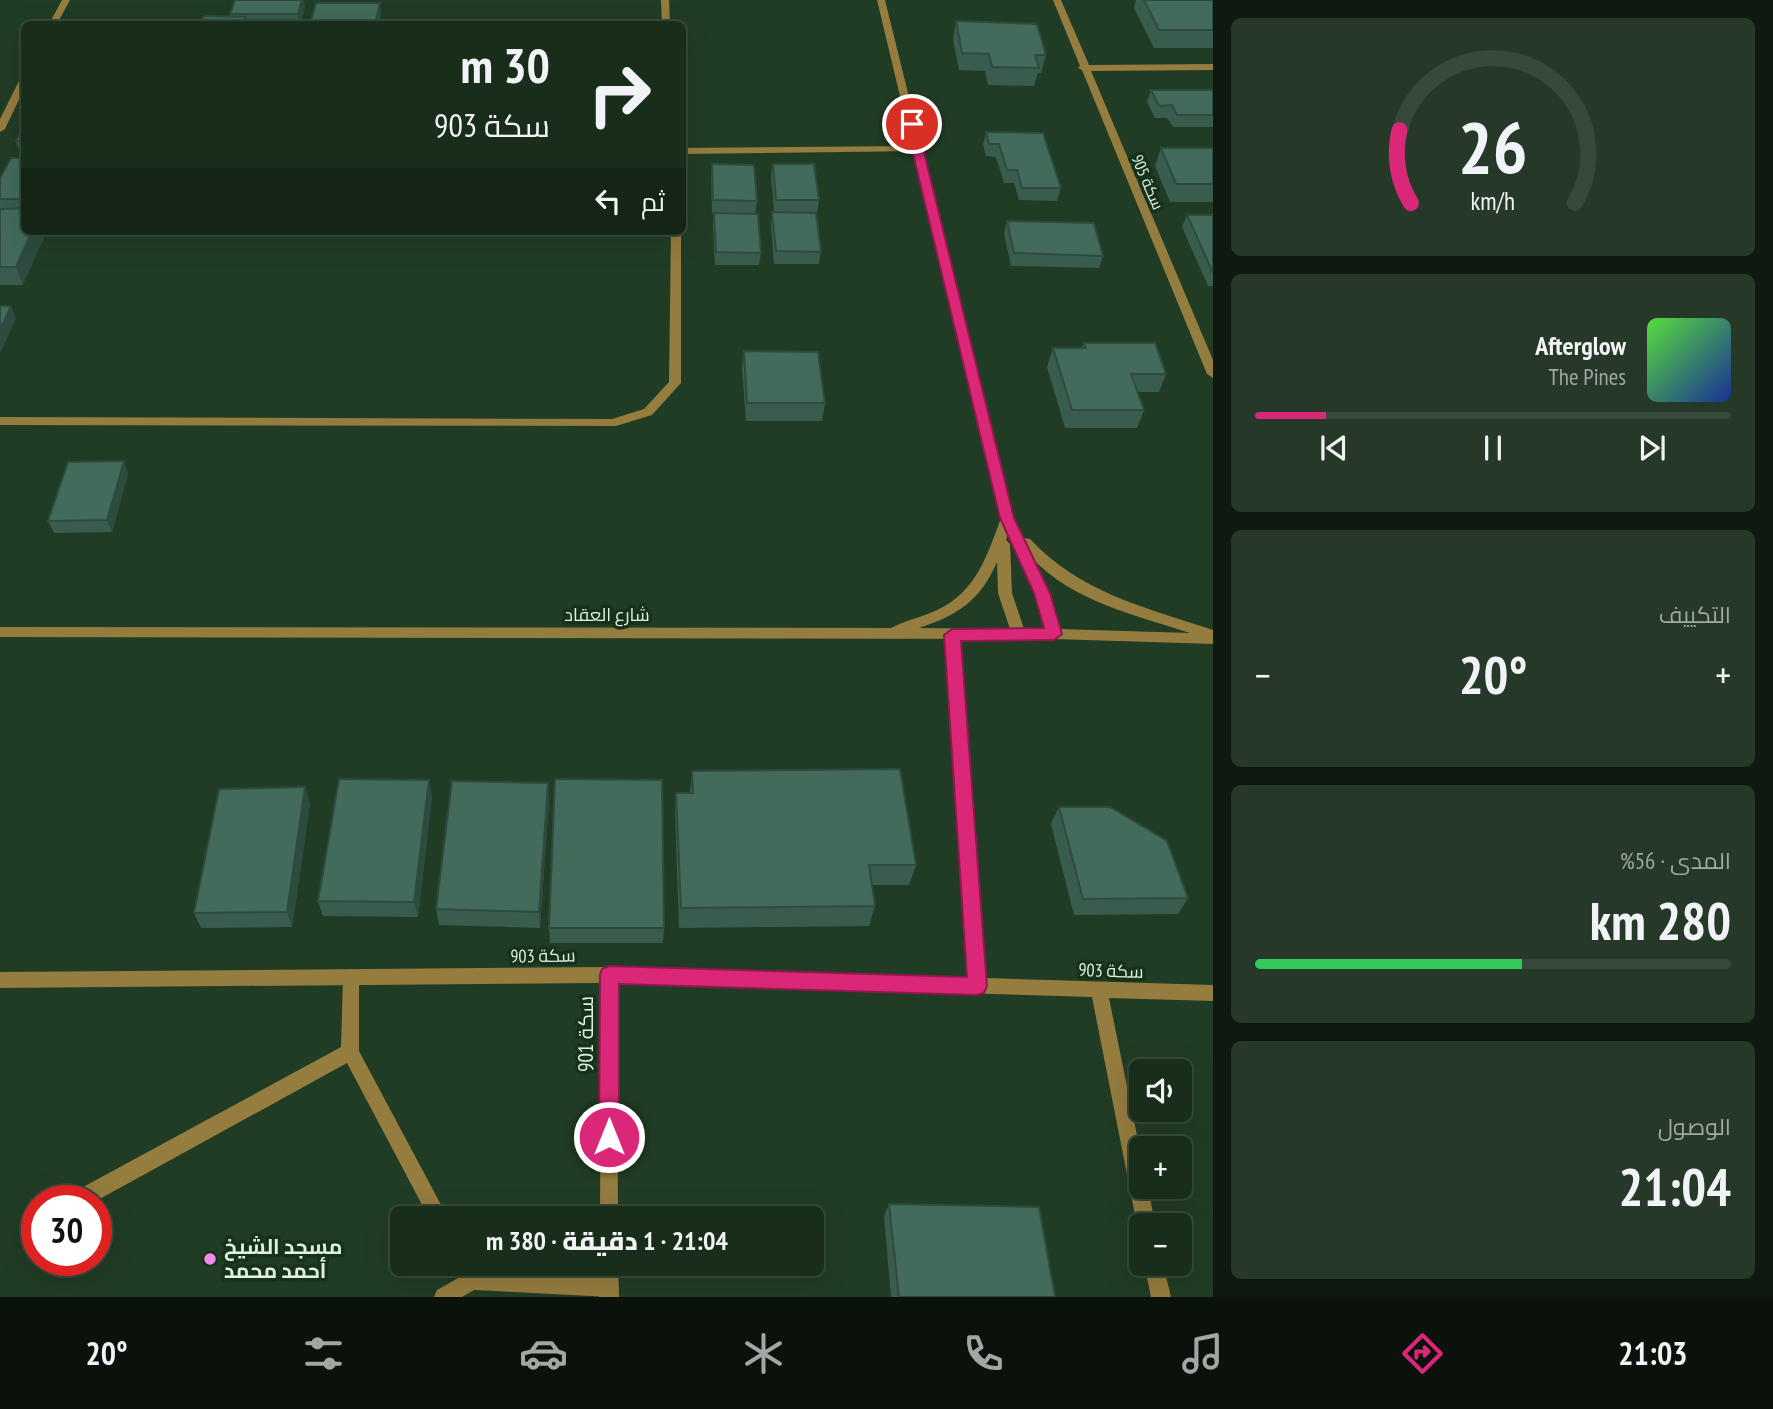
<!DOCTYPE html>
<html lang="ar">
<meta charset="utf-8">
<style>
body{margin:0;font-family:"PT Sans Narrow",Cairo,sans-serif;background:#263928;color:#f1f3f6;direction:rtl;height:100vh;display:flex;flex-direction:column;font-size:26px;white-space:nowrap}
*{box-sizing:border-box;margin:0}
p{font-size:23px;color:#9fa8a3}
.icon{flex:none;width:38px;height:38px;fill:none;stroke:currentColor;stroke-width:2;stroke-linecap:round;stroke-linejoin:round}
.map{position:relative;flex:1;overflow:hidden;direction:ltr}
.side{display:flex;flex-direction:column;gap:18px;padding:18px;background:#0e190f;width:560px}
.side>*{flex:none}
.guide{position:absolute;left:21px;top:21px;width:665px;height:214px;border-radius:10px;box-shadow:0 7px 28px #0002,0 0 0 2px #37493a;direction:rtl;background:#192d1b;color:#f1f3f6;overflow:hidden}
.controls{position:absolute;left:1129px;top:1059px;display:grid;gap:14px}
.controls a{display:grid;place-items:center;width:63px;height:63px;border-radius:10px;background:#192d1b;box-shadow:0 7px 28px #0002,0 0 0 2px #37493a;font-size:35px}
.speed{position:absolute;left:21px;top:1185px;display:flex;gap:14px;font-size:35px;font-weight:700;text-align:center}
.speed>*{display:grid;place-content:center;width:91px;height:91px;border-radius:50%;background:#192d1b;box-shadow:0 7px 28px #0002,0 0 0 2px #37493a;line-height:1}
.speed .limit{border:10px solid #d22;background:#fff;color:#111}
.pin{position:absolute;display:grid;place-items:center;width:60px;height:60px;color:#fff;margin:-30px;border:4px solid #fff;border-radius:50%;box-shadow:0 2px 7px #0007}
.me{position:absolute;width:77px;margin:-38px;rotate:0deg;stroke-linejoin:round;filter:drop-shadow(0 0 5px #0008)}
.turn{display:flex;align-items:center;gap:24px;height:147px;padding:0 21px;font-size:32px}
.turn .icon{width:91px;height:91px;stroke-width:2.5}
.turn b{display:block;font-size:49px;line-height:60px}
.then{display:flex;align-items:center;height:66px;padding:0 21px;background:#0003;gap:14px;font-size:26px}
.big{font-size:52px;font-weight:800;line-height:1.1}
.side .tile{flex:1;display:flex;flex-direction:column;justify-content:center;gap:10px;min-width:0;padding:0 24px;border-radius:10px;background:#263928}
.side .dial{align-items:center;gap:0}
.dial svg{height:182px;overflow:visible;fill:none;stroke:#37493a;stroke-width:7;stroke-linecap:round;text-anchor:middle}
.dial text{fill:#f1f3f6;stroke:none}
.song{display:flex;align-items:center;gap:21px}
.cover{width:84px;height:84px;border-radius:10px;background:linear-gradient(135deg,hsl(110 70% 55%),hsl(230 70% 35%))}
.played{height:7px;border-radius:4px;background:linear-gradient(90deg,#db2777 15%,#37493a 15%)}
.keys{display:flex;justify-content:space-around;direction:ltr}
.heat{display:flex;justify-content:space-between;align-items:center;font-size:38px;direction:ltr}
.charge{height:10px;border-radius:5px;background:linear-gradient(90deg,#34c759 56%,#37493a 0)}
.trip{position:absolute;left:390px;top:1206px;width:434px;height:70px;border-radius:10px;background:#192d1b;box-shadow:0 7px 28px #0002,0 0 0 2px #37493a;font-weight:800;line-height:70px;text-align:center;direction:rtl}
.dock{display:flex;height:112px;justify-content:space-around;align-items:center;background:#0a120b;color:#9fa8a3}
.dock .icon{width:49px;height:49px}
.dock .active{color:#db2777}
.dock b{font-size:32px;color:#f1f3f6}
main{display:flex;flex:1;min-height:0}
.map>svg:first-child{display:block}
</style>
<main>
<section class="side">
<div class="tile dial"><svg viewBox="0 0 100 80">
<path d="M14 69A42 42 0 1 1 86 69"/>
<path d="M14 69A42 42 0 0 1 9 37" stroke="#db2777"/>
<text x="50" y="56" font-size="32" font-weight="700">26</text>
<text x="50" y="72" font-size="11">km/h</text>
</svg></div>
<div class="tile">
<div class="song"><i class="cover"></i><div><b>Afterglow</b><p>The Pines</p></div></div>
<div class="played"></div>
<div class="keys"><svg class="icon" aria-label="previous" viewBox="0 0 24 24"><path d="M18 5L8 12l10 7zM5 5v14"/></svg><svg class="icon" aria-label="pause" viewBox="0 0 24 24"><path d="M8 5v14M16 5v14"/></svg><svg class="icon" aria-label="next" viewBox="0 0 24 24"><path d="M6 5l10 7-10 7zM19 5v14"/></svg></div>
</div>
<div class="tile"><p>التكييف</p>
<div class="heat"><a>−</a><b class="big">20°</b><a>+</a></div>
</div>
<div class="tile"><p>المدى · 56%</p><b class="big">280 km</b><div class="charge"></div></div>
<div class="tile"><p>الوصول</p><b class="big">21:04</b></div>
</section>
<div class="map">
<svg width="1213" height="1297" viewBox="0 0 1213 1297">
<rect width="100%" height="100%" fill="#213c24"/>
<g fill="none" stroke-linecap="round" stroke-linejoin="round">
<path fill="#957c3f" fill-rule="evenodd" d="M351,969L357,972L359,977V1051L448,1218H429L347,1063L96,1201L70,1200L72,1193L341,1047L343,977L345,972Z
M453,1264H473L477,1271L609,1278L616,1281L619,1288L616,1295L611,1297L474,1290L462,1297H434L437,1290L460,1277Z"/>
<path fill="#957c3f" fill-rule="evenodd" d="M62,0H70L57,24H49Z
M661,0H669L670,24H662Z
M1053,0H1061L1089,65L1213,64V70L1091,71L1213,360V378L1207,374L1082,70L1078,68L1080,66Z
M24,78V89L5,129L0,132V119L19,81Z
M918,146L922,147V151L682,154V148Z
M671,231H681V383L652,415L616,426L0,425V417L612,419L644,409L669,382Z
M952,630L957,631L959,635L985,978L1213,985V1001L1109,998L1141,1155V1186H1148L1155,1225H1141V1232L1137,1225L1092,997L617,983L618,1218H600L601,983L0,988V972L609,967L968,978L945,635L947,631Z
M599,1264H618L619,1297H599Z
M1144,1264H1163L1171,1297H1151Z"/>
<path fill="#957c3f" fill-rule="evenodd" d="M877,0H885L1013,518L1023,538L1030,539C1081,593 1144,607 1213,630V644L1054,639L0,637V627L891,628C904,621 922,617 937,610C976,592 987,556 1001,518ZM1008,534L1035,593L1046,629H1024L1012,593L1010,544L1006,540ZM1032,558C1073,602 1136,615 1190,633L1059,629L1049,593ZM997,562L998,593L1010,629L919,628C958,615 980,601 997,562Z"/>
</g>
<path fill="#395c4e" d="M1136,0H1213V48H1154L1134,8Z
M305,7L300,24H200L231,17L230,14Z
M956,21L1046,55L1041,73H1038L1034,86L988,85L985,71L959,70L953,39Z
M1151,90H1213V127H1173L1167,118H1155L1147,102Z
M24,124V153H20L16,141Z
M986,132L1061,188L1057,201L1019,200L1014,183H1004L996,157L986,156L983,145Z
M1161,148H1213V202H1170L1155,166Z
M24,158L23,285H0V178Z
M712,164L757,201L755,213H712L711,177Z
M773,164L819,200L817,213L774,212L771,176Z
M772,212L821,252L819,264H774L771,225Z
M714,213L761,253L759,265H715L713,226Z
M1187,215H1213V286H1208L1182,227Z
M1007,221L1103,256L1099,268L1011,266L1004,233Z
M95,231H133L131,237L97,236Z
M1084,343L1166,374L1159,392H1138L1144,410L1137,428H1065L1047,367L1053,348H1082Z
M744,351L825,403L822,421H746L742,369Z
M124,461L128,474L112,532L54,533L48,521Z
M692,771L916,865L909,885H872L875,906L869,926L679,928L675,814L676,793H690Z
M429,780L432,797L418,917L323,916L318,901Z
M548,783L549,800L540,928L439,925L436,909Z
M305,787L310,804L292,927L201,928L194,913Z
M1059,807L1188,898L1178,914L1074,915L1051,824Z
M549,928H664L663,943H550Z
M889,1204L1055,1297H891L884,1216Z"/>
<path fill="#2e4b40" d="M302,0H304L305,7L299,24L298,14Z
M380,3L381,15L379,24H375Z
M32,231H47L23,285L16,267Z
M11,306L16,319L0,354V330Z
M124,461L128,474L112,532L107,520Z
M429,780L432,797L418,917L414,902Z
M548,783L549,800L540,928L539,912Z
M305,787L310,804L292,927L287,912Z"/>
<path fill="#426b5b" stroke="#2e4b40" stroke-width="2" d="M235,0H302L298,14H230Z
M1144,0H1213V30H1159Z
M316,3H380L375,24H310Z
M204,16L246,17L243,24H200Z
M956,21L1037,24L1046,55H1035L1039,68L992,67L989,54L962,53Z
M1151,90H1213V115H1177L1172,105L1159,106Z
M24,124V141H16Z
M986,132L1043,133L1061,188H1022L1017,170H1007L999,144H989Z
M1161,148H1213V184H1176Z
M11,158H24V199H0V178Z
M712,164L754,165L757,201L713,200Z
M773,164H814L819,200H776Z
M24,208V231H32L16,267H0V209Z
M772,212L816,213L821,252L776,251Z
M714,213L758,214L761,253L716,252Z
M1187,215H1213V273Z
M1007,221L1094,223L1103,256L1014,253Z
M0,306H11L0,330Z
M1084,343H1155L1166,374H1131L1144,410H1072L1053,348H1086Z
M744,351L818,352L825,403H747Z
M124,461L107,520L48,521L68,462Z
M900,769L916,865H869L875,906L681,908L676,793H693L692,771Z
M339,779L429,780L414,902L318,901Z
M555,779L662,780L664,928H549Z
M452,781L548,783L539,912L436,909Z
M305,787L287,912L194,913L219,789Z
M1059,807H1110L1167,841L1188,898L1083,899Z
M889,1204L1039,1207L1055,1297H899Z"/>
<path fill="#db2777" stroke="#8e194d" stroke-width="2" d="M912,121L917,124L1014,518L1050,593L1062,634L1054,640L961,641L987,986L984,993L977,995L619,984V1137L616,1144L609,1147L602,1144L599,1137L600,975L602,969L609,966L967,977L944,635L952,629L1044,628L1034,593L1000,518L906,124Z"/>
<circle fill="#f28af3" stroke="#17321a" stroke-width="2.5" cx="210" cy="1259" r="7"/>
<g text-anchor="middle" stroke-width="7" stroke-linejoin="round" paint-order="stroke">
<g font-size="16" fill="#dfefe0" stroke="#17321a">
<text transform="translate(1148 182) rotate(67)" y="6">سكة 905</text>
</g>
<g font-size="18" fill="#dfefe0" stroke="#17321a">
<text x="607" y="621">شارع العقاد</text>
<text transform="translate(543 956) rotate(-1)" y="6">سكة 903</text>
<text transform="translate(1111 971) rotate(2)" y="6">سكة 903</text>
</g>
<g font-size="21" fill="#dfefe0" stroke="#17321a">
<text transform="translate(586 1034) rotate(-90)" y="7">سكة 901</text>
</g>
<g font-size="21" font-weight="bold" fill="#dfefe0" stroke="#17321a" text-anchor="start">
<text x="224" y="1254">مسجد الشيخ<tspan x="224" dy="24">أحمد محمد</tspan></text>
</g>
</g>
</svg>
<div class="controls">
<a><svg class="icon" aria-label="sound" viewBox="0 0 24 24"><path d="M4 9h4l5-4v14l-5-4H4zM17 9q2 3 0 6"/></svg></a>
<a>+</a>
<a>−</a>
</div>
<div class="speed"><div class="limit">30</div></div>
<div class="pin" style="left:912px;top:124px;background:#d93025"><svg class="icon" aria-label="arrive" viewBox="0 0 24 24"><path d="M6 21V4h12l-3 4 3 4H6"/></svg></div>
<svg class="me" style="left:609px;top:1137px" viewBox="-20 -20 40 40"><circle r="17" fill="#db2777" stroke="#fff" stroke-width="3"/><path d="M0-11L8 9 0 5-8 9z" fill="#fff"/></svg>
<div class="trip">21:04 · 1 دقيقة · 380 m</div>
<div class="guide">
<div class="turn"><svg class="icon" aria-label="right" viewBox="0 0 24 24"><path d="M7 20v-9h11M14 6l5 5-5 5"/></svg><div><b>30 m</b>سكة 903</div></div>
<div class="then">ثم<svg class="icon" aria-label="left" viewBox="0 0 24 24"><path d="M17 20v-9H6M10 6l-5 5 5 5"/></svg></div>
</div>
</div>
</main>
<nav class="dock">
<b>21:03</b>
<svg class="icon active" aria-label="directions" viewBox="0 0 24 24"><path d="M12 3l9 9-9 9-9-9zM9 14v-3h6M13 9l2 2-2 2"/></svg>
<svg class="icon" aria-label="music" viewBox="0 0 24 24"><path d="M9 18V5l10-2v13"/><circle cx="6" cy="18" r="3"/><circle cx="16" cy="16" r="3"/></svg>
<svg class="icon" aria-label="phone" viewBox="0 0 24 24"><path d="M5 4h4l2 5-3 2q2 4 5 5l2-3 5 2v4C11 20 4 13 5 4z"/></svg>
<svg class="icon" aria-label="climate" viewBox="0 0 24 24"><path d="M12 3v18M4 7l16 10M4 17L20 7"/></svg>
<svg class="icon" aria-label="car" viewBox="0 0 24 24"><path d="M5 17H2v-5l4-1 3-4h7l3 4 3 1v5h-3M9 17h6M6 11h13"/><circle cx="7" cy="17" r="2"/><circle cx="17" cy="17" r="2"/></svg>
<svg class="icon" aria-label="filters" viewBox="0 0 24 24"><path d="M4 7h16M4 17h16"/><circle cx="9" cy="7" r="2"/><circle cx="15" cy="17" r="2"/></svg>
<b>20°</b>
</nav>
